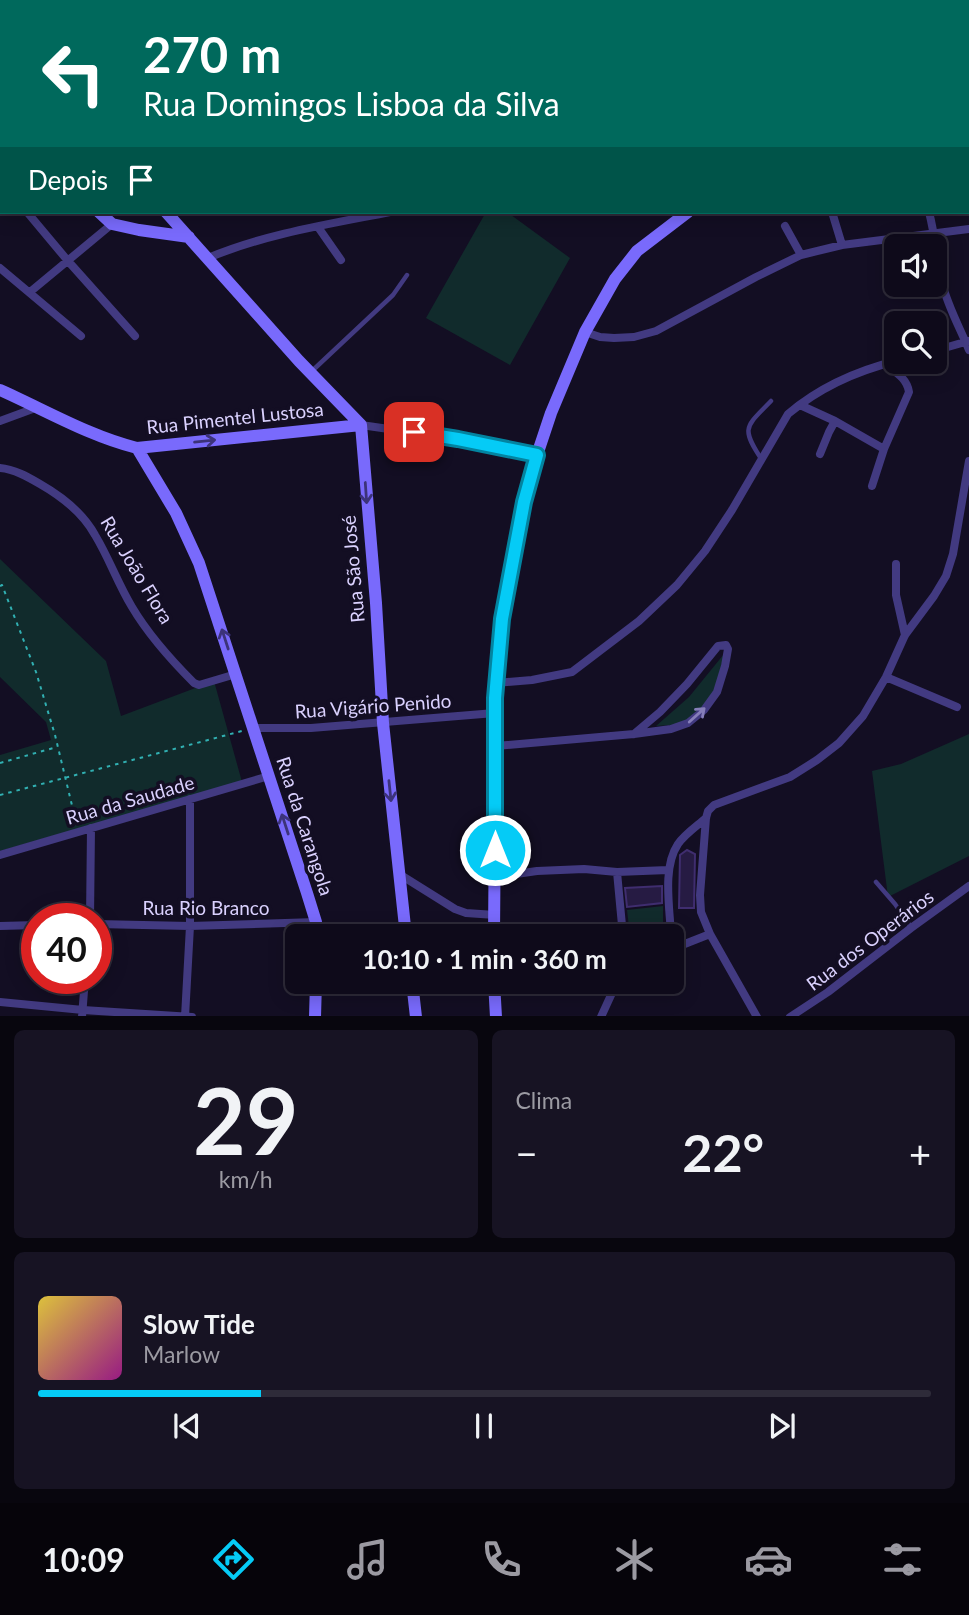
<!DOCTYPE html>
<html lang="pt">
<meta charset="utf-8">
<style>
body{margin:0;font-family:Lato,sans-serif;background:#171323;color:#f1f3f6;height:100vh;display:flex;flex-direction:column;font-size:26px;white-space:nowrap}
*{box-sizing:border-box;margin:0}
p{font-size:23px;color:#9b9aa2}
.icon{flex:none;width:38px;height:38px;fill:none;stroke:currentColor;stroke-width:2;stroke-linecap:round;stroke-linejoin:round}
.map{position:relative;height:1016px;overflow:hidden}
.side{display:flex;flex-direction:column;gap:14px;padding:14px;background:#08060e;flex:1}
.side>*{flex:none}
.top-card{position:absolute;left:0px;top:0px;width:970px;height:214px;box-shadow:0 4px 18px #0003,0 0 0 2px #2e2b39;background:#00695c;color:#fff;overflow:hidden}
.fabs{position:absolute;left:884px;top:234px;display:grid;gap:14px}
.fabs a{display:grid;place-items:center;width:63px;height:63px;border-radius:10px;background:#0e0a1a;box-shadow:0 4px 18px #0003,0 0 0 2px #2e2b39;font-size:35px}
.speed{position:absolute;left:21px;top:903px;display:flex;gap:14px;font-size:35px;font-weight:700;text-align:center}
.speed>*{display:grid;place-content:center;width:91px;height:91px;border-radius:50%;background:#0e0a1a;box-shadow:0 4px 18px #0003,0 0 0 2px #2e2b39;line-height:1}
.speed .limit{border:10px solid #d22;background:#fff;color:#111}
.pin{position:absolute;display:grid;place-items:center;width:60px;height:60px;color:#fff;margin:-30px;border-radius:14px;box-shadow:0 4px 10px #0006}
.me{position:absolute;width:77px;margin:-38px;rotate:0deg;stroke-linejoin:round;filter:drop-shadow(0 0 5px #0008)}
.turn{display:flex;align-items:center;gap:24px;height:147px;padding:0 28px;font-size:32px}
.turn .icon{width:91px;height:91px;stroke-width:2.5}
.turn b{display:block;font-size:49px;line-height:60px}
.then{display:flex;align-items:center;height:66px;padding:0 28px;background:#0003;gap:14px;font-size:26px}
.big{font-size:52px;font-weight:700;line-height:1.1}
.side .tile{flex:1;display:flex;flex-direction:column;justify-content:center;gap:10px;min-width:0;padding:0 24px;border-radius:10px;background:#171323}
.side .dial{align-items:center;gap:0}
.dial b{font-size:91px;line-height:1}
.song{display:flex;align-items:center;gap:21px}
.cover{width:84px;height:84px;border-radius:10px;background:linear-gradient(135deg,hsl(50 70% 55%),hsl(310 70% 35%))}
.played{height:7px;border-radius:4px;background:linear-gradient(90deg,#05cbf6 25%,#2e2b39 25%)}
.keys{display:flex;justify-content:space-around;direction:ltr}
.heat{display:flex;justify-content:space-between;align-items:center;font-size:38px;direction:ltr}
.side .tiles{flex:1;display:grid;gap:14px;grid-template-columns:1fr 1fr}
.tile:last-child{grid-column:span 2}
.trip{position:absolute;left:285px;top:924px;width:399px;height:70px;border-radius:10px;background:#0e0a1a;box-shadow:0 4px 18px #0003,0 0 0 2px #2e2b39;font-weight:700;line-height:70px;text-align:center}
.tabs{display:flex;height:112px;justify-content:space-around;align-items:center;background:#06040a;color:#9b9aa2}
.tabs .icon{width:49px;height:49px}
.tabs .selected{color:#05cbf6}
.tabs b{font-size:32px;color:#f1f3f6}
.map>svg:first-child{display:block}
</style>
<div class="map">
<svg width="969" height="1017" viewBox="0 0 969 1017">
<rect width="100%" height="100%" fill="#130e23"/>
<path fill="#112b2c" d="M486,212H507L570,258L510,365L426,318Z
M0,559L106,661L121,716L214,681L242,782L0,851V755L51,740L46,722L0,677Z
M724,654L716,689L705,705L684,724L656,726L689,697Z
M969,734V856L888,897L872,771L901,764Z
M663,906V936H630L627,910Z"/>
<path fill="#261b43" stroke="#3f2d6f" stroke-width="2" d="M687,850L695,854L694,908H679L680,855Z
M662,886V903L627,907L625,888Z"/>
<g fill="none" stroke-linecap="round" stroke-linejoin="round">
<path stroke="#31b0b2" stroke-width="2" stroke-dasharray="3.5 5" stroke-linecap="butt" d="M0,586L2,585L36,672L55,735L76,822
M0,763L57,747
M0,795L242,731"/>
<path stroke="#423a81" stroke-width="4.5" d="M105,0V2
M141,0L142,2
M236,0L237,2
M312,371L393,295L407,275
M762,460C740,427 746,427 771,401
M876,882L895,904L911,927"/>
<path stroke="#423a81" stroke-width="8" d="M51,0L57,2
M764,2L765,0
M968,63L969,64
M0,179L2,182
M27,212L68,261L135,336
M832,212L842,245
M929,212C935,235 937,259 942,283C948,307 960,328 969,350
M785,226L801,255
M318,227L341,260
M208,258C265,234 329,224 390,212
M0,268L81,336
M30,292L112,224
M585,332L600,337L614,338L634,337L656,331L756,277L801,255L842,245L969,229
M934,351L968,341
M800,405L835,421L884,449
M0,421L38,407
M361,425L458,439L537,455
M820,454L829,432L835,421
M0,468C14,469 28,477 40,484C61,496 83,513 95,535C109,558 118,584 132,607C148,634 172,661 194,683L199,685L236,674
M872,486L884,449L909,392C907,378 895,372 885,364
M896,564V595L905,635
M886,677L957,707
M496,683L532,680L572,672L639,621L677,585L705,551L732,510L788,414C820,387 856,371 896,361
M253,728H311L495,713
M496,746L634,734L671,729L688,723L704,710L717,692L725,666L728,649L726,645L718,646L687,684L660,712L634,734
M0,855L269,776
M617,872L623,936
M399,874L455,909L466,913L495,915
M495,877L537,871L584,869L617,872L668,870
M90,919L91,828
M96,924L190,926L316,922
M0,926L37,925
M671,936C670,908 662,868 678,844C685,834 697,826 706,818
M672,948V949L710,934
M0,1002L83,1010L192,1017
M82,1017L85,978
M185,1017L190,926V799
M601,1017L617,982
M757,1017L710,934L701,912L700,895L706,818L708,811L714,805L790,777L817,760L839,743L863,716L886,677L905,635L934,596L946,576L953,554L969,461
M790,1017L828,992L911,928L969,886"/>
<path stroke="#796afc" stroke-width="12" d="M67,0L68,2
M82,0V2
M968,46L969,45
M0,90L2,92
M99,212L112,224L139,230L189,237
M166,212L299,361L361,425L376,603L383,723L406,936
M0,390C45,410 89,436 137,448L361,425
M137,448L176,513L199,563L307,893L316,922V936
M494,936L496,683L502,619L524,502L537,455L551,413L585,332L615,279L637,251L688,212
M412,982L416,1017
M494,982L496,1017
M315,1017L316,982"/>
</g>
<defs><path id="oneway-shaft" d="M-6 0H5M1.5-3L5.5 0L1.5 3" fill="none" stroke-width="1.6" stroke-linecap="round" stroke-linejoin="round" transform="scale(1.75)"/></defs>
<g stroke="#3c337a">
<use href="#oneway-shaft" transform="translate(205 441) rotate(-6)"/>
<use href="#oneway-shaft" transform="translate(366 493) rotate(86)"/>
<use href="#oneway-shaft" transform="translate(225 639) rotate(-108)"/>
<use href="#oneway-shaft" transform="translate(390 791) rotate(84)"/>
<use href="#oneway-shaft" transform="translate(285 824) rotate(-108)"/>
</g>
<use stroke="#867eb9" href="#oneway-shaft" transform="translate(697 715) rotate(-42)"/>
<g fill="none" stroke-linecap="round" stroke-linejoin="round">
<g stroke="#0384a0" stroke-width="18">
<path id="route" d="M414,432L458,439L537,455L524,502L502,619L495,698V850"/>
</g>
<use href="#route" stroke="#05cbf6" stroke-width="12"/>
</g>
<g text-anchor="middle" stroke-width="7" stroke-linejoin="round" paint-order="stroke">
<g font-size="19" fill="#dad1fe" stroke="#130e23">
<text transform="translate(235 418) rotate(-6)" y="7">Rua Pimentel Lustosa</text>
<text transform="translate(353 569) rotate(-95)" y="7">Rua São José</text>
<text transform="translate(137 570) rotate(59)" y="7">Rua João Flora</text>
<text transform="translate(373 706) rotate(-4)" y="7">Rua Vigário Penido</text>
<text transform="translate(130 800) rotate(-16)" y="7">Rua da Saudade</text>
<text transform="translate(305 826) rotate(72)" y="7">Rua da Carangola</text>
<text x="206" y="915">Rua Rio Branco</text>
<text transform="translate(870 940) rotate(-37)" y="7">Rua dos Operários</text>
</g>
</g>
</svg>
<div class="fabs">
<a><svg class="icon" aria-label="sound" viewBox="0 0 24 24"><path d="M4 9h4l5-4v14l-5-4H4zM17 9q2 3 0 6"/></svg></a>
<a><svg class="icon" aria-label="search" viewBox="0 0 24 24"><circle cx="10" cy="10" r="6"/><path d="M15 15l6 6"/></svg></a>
</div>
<div class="speed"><div class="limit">40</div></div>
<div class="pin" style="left:414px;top:432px;background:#d93025"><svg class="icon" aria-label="arrive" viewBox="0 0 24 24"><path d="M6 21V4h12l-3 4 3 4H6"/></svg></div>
<svg class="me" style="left:495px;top:850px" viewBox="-20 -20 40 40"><circle r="17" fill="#05cbf6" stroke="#fff" stroke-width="3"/><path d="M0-11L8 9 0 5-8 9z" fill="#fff"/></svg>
<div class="trip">10:10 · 1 min · 360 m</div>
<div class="top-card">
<div class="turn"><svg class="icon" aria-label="left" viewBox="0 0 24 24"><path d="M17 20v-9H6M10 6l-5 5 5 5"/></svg><div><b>270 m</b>Rua Domingos Lisboa da Silva</div></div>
<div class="then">Depois<svg class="icon" aria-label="arrive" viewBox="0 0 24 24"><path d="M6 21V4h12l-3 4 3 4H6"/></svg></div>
</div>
</div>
<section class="side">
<div class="tiles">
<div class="tile dial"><b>29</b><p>km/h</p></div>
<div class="tile"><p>Clima</p>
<div class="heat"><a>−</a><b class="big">22°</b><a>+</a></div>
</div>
<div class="tile">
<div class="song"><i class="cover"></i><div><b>Slow Tide</b><p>Marlow</p></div></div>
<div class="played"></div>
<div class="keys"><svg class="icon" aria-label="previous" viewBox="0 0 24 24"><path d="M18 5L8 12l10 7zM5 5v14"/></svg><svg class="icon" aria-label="pause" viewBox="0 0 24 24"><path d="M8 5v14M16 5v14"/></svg><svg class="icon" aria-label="next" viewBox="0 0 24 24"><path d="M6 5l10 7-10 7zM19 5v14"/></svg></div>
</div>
</div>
</section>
<nav class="tabs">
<b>10:09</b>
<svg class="icon selected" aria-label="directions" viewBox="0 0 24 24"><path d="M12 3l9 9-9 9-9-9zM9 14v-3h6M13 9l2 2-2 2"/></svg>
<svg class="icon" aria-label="music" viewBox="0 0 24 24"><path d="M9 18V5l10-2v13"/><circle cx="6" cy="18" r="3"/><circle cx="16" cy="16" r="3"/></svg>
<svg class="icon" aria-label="phone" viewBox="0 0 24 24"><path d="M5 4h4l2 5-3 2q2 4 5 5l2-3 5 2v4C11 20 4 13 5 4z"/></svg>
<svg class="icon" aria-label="climate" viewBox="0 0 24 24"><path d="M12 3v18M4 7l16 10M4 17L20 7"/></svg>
<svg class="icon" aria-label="car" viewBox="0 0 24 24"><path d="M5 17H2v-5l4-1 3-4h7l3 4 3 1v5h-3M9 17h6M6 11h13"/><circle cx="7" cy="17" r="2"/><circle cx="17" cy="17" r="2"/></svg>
<svg class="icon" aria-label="filters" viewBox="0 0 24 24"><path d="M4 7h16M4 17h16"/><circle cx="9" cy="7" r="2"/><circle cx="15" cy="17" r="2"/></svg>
</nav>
